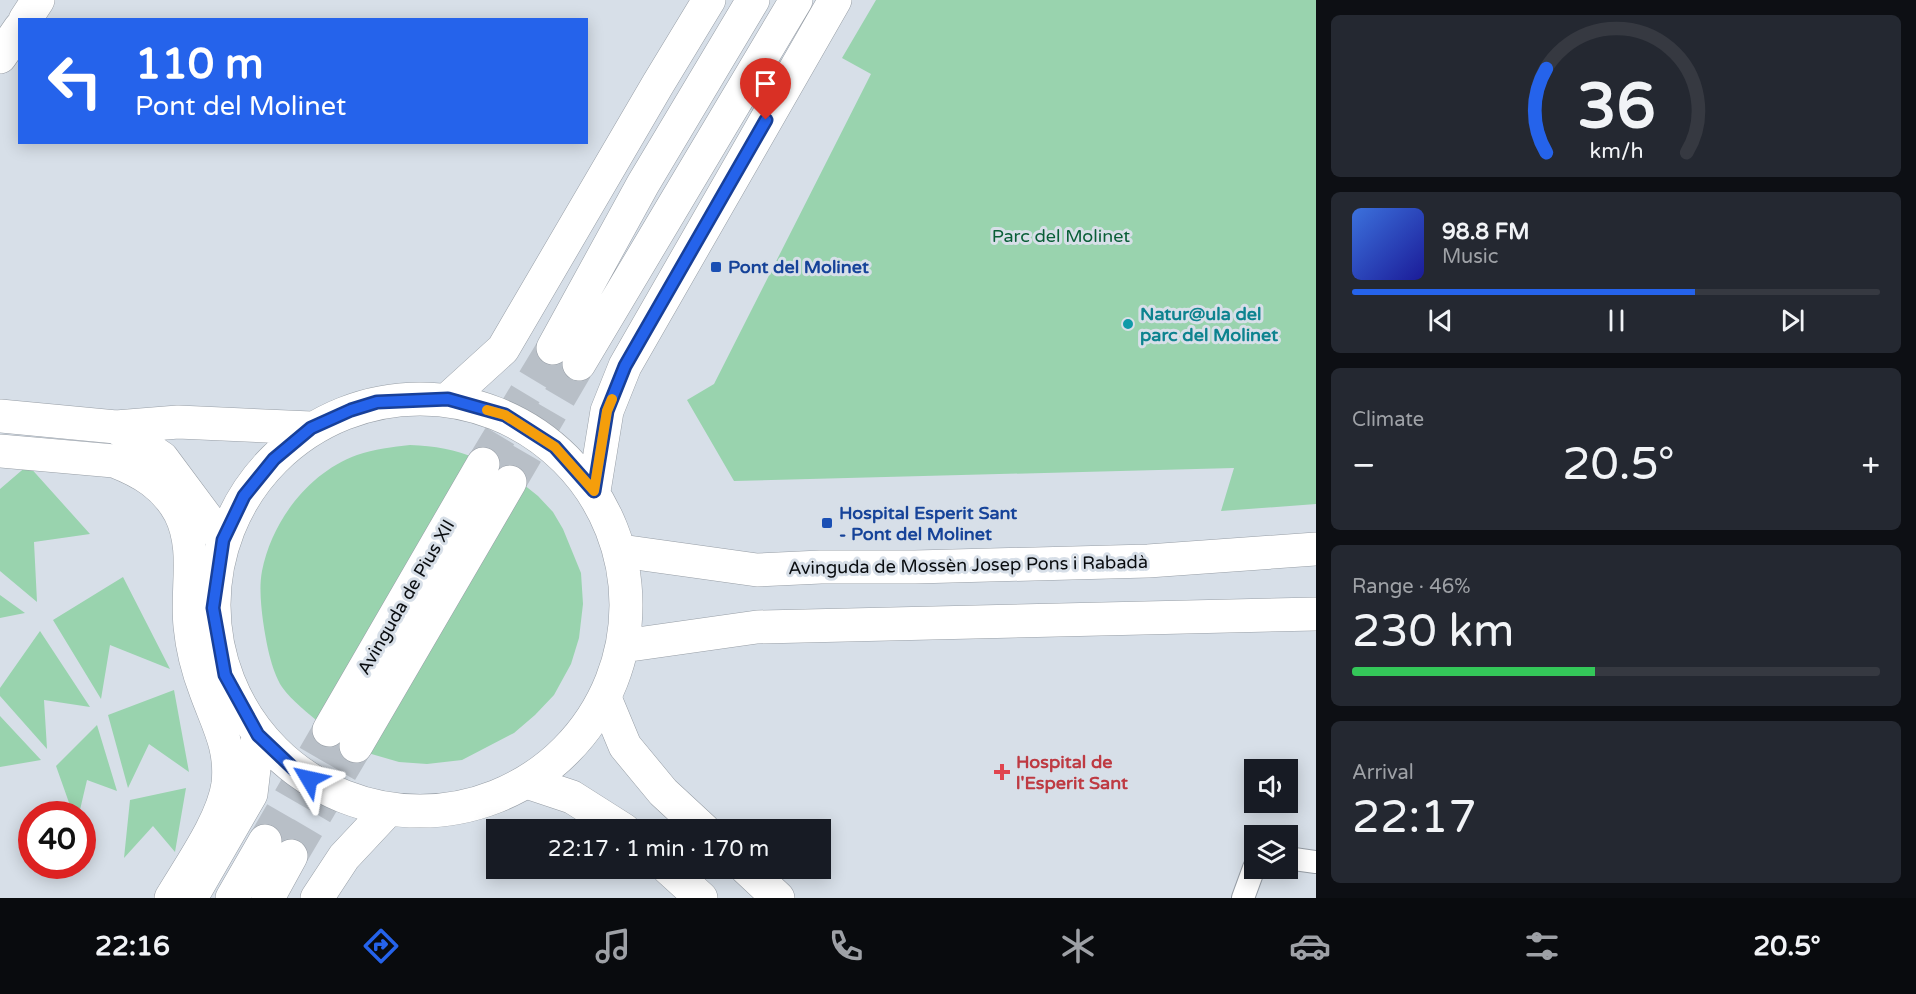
<!DOCTYPE html>
<meta charset="utf-8">
<style>
body{margin:0;font-family:"Varela Round",sans-serif;background:#242831;color:#f1f3f6;height:100vh;display:flex;flex-direction:column;font-size:22px;white-space:nowrap}
*{box-sizing:border-box;margin:0}
p{font-size:20px;color:#9ea1a6}
.icon{flex:none;width:33px;height:33px;fill:none;stroke:currentColor;stroke-width:2;stroke-linecap:round;stroke-linejoin:round}
.map{position:relative;flex:1;overflow:hidden}
.drawer{display:flex;flex-direction:column;gap:15px;padding:15px;background:#0d0f14;width:600px}
.drawer>*{flex:none}
.top-card{position:absolute;left:18px;top:18px;width:570px;height:126px;border-radius:0px;box-shadow:0 3px 15px #0003;background:#2563eb;color:#fff;overflow:hidden}
.fabs{position:absolute;left:1244px;top:759px;display:grid;gap:12px}
.fabs a{display:grid;place-items:center;width:54px;height:54px;border-radius:0px;background:#171b24;box-shadow:0 3px 15px #0003;font-size:30px}
.speed{position:absolute;left:18px;top:801px;display:flex;gap:12px;font-size:30px;font-weight:700;text-align:center}
.speed>*{display:grid;place-content:center;width:78px;height:78px;border-radius:50%;background:#171b24;box-shadow:0 3px 15px #0003;line-height:1}
.speed .limit{border:9px solid #d22;background:#fff;color:#111}
.pin{position:absolute;display:grid;place-items:center;width:51px;height:51px;color:#fff;margin:-62px -26px;border-radius:50% 50% 50% 0;rotate:-45deg;box-shadow:0 0 6px #0007}
.pin .icon{rotate:45deg}
.me{position:absolute;width:66px;margin:-33px;rotate:306deg;stroke-linejoin:round;filter:drop-shadow(0 0 4px #0008)}
.turn{display:flex;align-items:center;gap:21px;height:126px;padding:0 18px;font-size:27px}
.turn .icon{width:78px;height:78px;stroke-width:2.5}
.turn b{display:block;font-size:42px;line-height:51px}
.big{font-size:45px;font-weight:600;line-height:1.1}
.drawer .widget{flex:1;display:flex;flex-direction:column;justify-content:center;gap:9px;min-width:0;padding:0 21px;border-radius:9px;background:#242831}
.drawer .dial{align-items:center;gap:0}
.dial svg{height:156px;overflow:visible;fill:none;stroke:#363941;stroke-width:7;stroke-linecap:round;text-anchor:middle}
.dial text{fill:#f1f3f6;stroke:none}
.song{display:flex;align-items:center;gap:18px}
.cover{width:72px;height:72px;border-radius:9px;background:linear-gradient(135deg,hsl(220 70% 55%),hsl(240 70% 35%))}
.played{height:6px;border-radius:3px;background:linear-gradient(90deg,#2563eb 65%,#363941 65%)}
.keys{display:flex;justify-content:space-around;direction:ltr}
.heat{display:flex;justify-content:space-between;align-items:center;font-size:33px;direction:ltr}
.charge{height:9px;border-radius:4px;background:linear-gradient(90deg,#34c759 46%,#363941 0)}
.trip{position:absolute;left:486px;top:819px;width:345px;height:60px;border-radius:0px;background:#171b24;box-shadow:0 3px 15px #0003;font-weight:600;line-height:60px;text-align:center}
.dock{display:flex;height:96px;justify-content:space-around;align-items:center;background:#090b0e;color:#9ea1a6}
.dock .icon{width:42px;height:42px}
.dock .selected{color:#2563eb}
.dock b{font-size:27px;color:#f1f3f6}
main{display:flex;flex:1;min-height:0}
.map>svg:first-child{display:block}
</style>
<main>
<div class="map">
<svg width="1316" height="898" viewBox="0 0 1316 898">
<rect width="100%" height="100%" fill="#d7dfe8"/>
<path fill="#99d3ae" d="M876,0H1316V504L1221,511L1234,468L734,481L687,400L714,384L871,74L842,58Z
M410,445C435,446 455,449 477,459L322,725C308,713 292,701 282,687C271,670 266,641 263,621C261,605 259,587 262,571C272,521 308,473 357,455C374,449 393,447 410,445Z
M28,465L90,534L34,542L37,602L0,571V489Z
M523,484L538,496L553,512L563,529L581,573L583,604L579,638L571,664L554,695L535,715L514,733L462,760L427,764L399,762L368,753Z
M123,577L170,669L110,645L101,699L53,620Z
M0,595L25,613L0,618Z
M40,631L90,707L44,700L47,749L0,696V688Z
M174,690L189,772L149,744L128,788L108,715Z
M0,716L41,760L0,767Z
M97,725L117,791L87,780L79,814H73L56,766Z
M186,788L175,852L153,826L124,858L130,800Z"/>
<g fill="none" stroke-linecap="round" stroke-linejoin="round">
<path stroke="#b8bfc7" stroke-width="33" stroke-dasharray="33 16" stroke-linecap="butt" d="M483,464L553,348
M510,482L579,364
M265,841L329,730
M291,856L356,746"/>
<g stroke="#979ea6" stroke-width="24">
<path id="service" d="M1287,858L1316,862
M1243,898L1254,868"/>
</g>
<g stroke="#979ea6" stroke-width="34">
<path id="pedestrian" d="M0,451L114,461C142,472 165,485 180,513C198,549 186,588 190,626C192,648 198,671 206,692C218,725 232,748 228,784C223,820 190,866 171,898"/>
</g>
<g stroke="#979ea6" stroke-width="34">
<path id="minor" d="M25,20L38,0
M0,57L20,28
M605,698L625,746L663,792L704,830
M329,730L483,464
M356,746L510,482
M527,782L572,797L624,830
M668,868L701,898
M746,868L778,898
M232,898L265,841
M268,898L291,856"/>
</g>
<g stroke="#979ea6" stroke-width="34">
<path id="tertiary" d="M553,348L643,184L753,0
M579,364L796,0
M448,399L503,349L658,84L709,0
M214 605a206 206 0 1 1 412 0a206 206 0 1 1-412 0Z
M0,416L116,427L178,422L311,428
M116,427L162,458L223,540
M594,491L607,411L625,366L835,0
M621,551L757,570L821,567H915L1148,561L1316,549
M623,646L757,627L1316,614
M191,898L251,794L258,735
M317,898L344,857L388,810"/>
</g>
<use href="#service" stroke="#fff" stroke-width="22"/>
<use href="#pedestrian" stroke="#fff" stroke-width="33"/>
<use href="#minor" stroke="#fff" stroke-width="33"/>
<use href="#tertiary" stroke="#fff" stroke-width="33"/>
</g>
<g fill="none" stroke-linecap="round" stroke-linejoin="round">
<g stroke="#184099" stroke-width="15">
<path id="route" d="M309,779L295,770L258,735L225,675L213,608L223,540L244,496L274,459L311,428L351,410L377,402L448,399L505,415L555,447L594,491L607,411L625,366L766,120"/>
</g>
<use href="#route" stroke="#2563eb" stroke-width="10"/>
<path stroke="#f59e0b" stroke-width="10" d="M487,410L505,415L555,447L594,491L607,411L612,399"/>
</g>
<g fill="#1a4fb4" stroke="#d7dfe8" stroke-width="2">
<rect x="710" y="261" width="12" height="12" rx="3"/>
<rect x="821" y="517" width="12" height="12" rx="3"/>
</g>
<circle fill="#0f9aa8" stroke="#d7dfe8" stroke-width="2" cx="1128" cy="324" r="6"/>
<path fill="#e0444e" stroke="#d7dfe8" stroke-width="2" d="M999 763h6v6h6v6h-6v6h-6v-6h-6v-6h6z"/>
<g text-anchor="middle" stroke-width="6" stroke-linejoin="round" paint-order="stroke">
<g font-size="18" fill="#095e37" stroke="#d7dfe8">
<text x="1061" y="242">Parc del Molinet</text>
</g>
<g font-size="18" font-weight="bold" fill="#164399" stroke="#d7dfe8" text-anchor="start">
<text x="728" y="273">Pont del Molinet</text>
<text x="839" y="519">Hospital Esperit Sant<tspan x="839" dy="21">- Pont del Molinet</tspan></text>
</g>
<g font-size="18" font-weight="bold" fill="#0d838f" stroke="#d7dfe8" text-anchor="start">
<text x="1140" y="320">Natur@ula del<tspan x="1140" dy="21">parc del Molinet</tspan></text>
</g>
<g font-size="18" fill="#090c0f" stroke="#d7dfe8">
<text transform="translate(968 565) rotate(-1)" y="6">Avinguda de Mossèn Josep Pons i Rabadà</text>
<text transform="translate(406 597) rotate(-60)" y="6">Avinguda de Pius XII</text>
</g>
<g font-size="18" font-weight="bold" fill="#be3a42" stroke="#d7dfe8" text-anchor="start">
<text x="1016" y="768">Hospital de<tspan x="1016" dy="21">l'Esperit Sant</tspan></text>
</g>
</g>
</svg>
<div class="fabs">
<a><svg class="icon" aria-label="sound" viewBox="0 0 24 24"><path d="M4 9h4l5-4v14l-5-4H4zM17 9q2 3 0 6"/></svg></a>
<a><svg class="icon" aria-label="layers" viewBox="0 0 24 24"><path d="M12 4l9 5-9 5-9-5zM3 14l9 5 9-5"/></svg></a>
</div>
<div class="speed"><div class="limit">40</div></div>
<div class="pin" style="left:766px;top:120px;background:#d93025"><svg class="icon" aria-label="arrive" viewBox="0 0 24 24"><path d="M6 21V4h12l-3 4 3 4H6"/></svg></div>
<svg class="me" style="left:309px;top:779px" viewBox="-20 -20 40 40"><path d="M0-17L14 15 0 8-14 15z" fill="#2563eb" stroke="#fff" stroke-width="4"/></svg>
<div class="trip">22:17 · 1 min · 170 m</div>
<div class="top-card">
<div class="turn"><svg class="icon" aria-label="left" viewBox="0 0 24 24"><path d="M17 20v-9H6M10 6l-5 5 5 5"/></svg><div><b>110 m</b>Pont del Molinet</div></div>
</div>
</div>
<section class="drawer">
<div class="widget dial"><svg viewBox="0 0 100 80">
<path d="M14 69A42 42 0 1 1 86 69"/>
<path d="M14 69A42 42 0 0 1 14 26" stroke="#2563eb"/>
<text x="50" y="56" font-size="32" font-weight="700">36</text>
<text x="50" y="72" font-size="11">km/h</text>
</svg></div>
<div class="widget">
<div class="song"><i class="cover"></i><div><b>98.8 FM</b><p>Music</p></div></div>
<div class="played"></div>
<div class="keys"><svg class="icon" aria-label="previous" viewBox="0 0 24 24"><path d="M18 5L8 12l10 7zM5 5v14"/></svg><svg class="icon" aria-label="pause" viewBox="0 0 24 24"><path d="M8 5v14M16 5v14"/></svg><svg class="icon" aria-label="next" viewBox="0 0 24 24"><path d="M6 5l10 7-10 7zM19 5v14"/></svg></div>
</div>
<div class="widget"><p>Climate</p>
<div class="heat"><a>−</a><b class="big">20.5°</b><a>+</a></div>
</div>
<div class="widget"><p>Range · 46%</p><b class="big">230 km</b><div class="charge"></div></div>
<div class="widget"><p>Arrival</p><b class="big">22:17</b></div>
</section>
</main>
<nav class="dock">
<b>22:16</b>
<svg class="icon selected" aria-label="directions" viewBox="0 0 24 24"><path d="M12 3l9 9-9 9-9-9zM9 14v-3h6M13 9l2 2-2 2"/></svg>
<svg class="icon" aria-label="music" viewBox="0 0 24 24"><path d="M9 18V5l10-2v13"/><circle cx="6" cy="18" r="3"/><circle cx="16" cy="16" r="3"/></svg>
<svg class="icon" aria-label="phone" viewBox="0 0 24 24"><path d="M5 4h4l2 5-3 2q2 4 5 5l2-3 5 2v4C11 20 4 13 5 4z"/></svg>
<svg class="icon" aria-label="climate" viewBox="0 0 24 24"><path d="M12 3v18M4 7l16 10M4 17L20 7"/></svg>
<svg class="icon" aria-label="car" viewBox="0 0 24 24"><path d="M5 17H2v-5l4-1 3-4h7l3 4 3 1v5h-3M9 17h6M6 11h13"/><circle cx="7" cy="17" r="2"/><circle cx="17" cy="17" r="2"/></svg>
<svg class="icon" aria-label="filters" viewBox="0 0 24 24"><path d="M4 7h16M4 17h16"/><circle cx="9" cy="7" r="2"/><circle cx="15" cy="17" r="2"/></svg>
<b>20.5°</b>
</nav>
